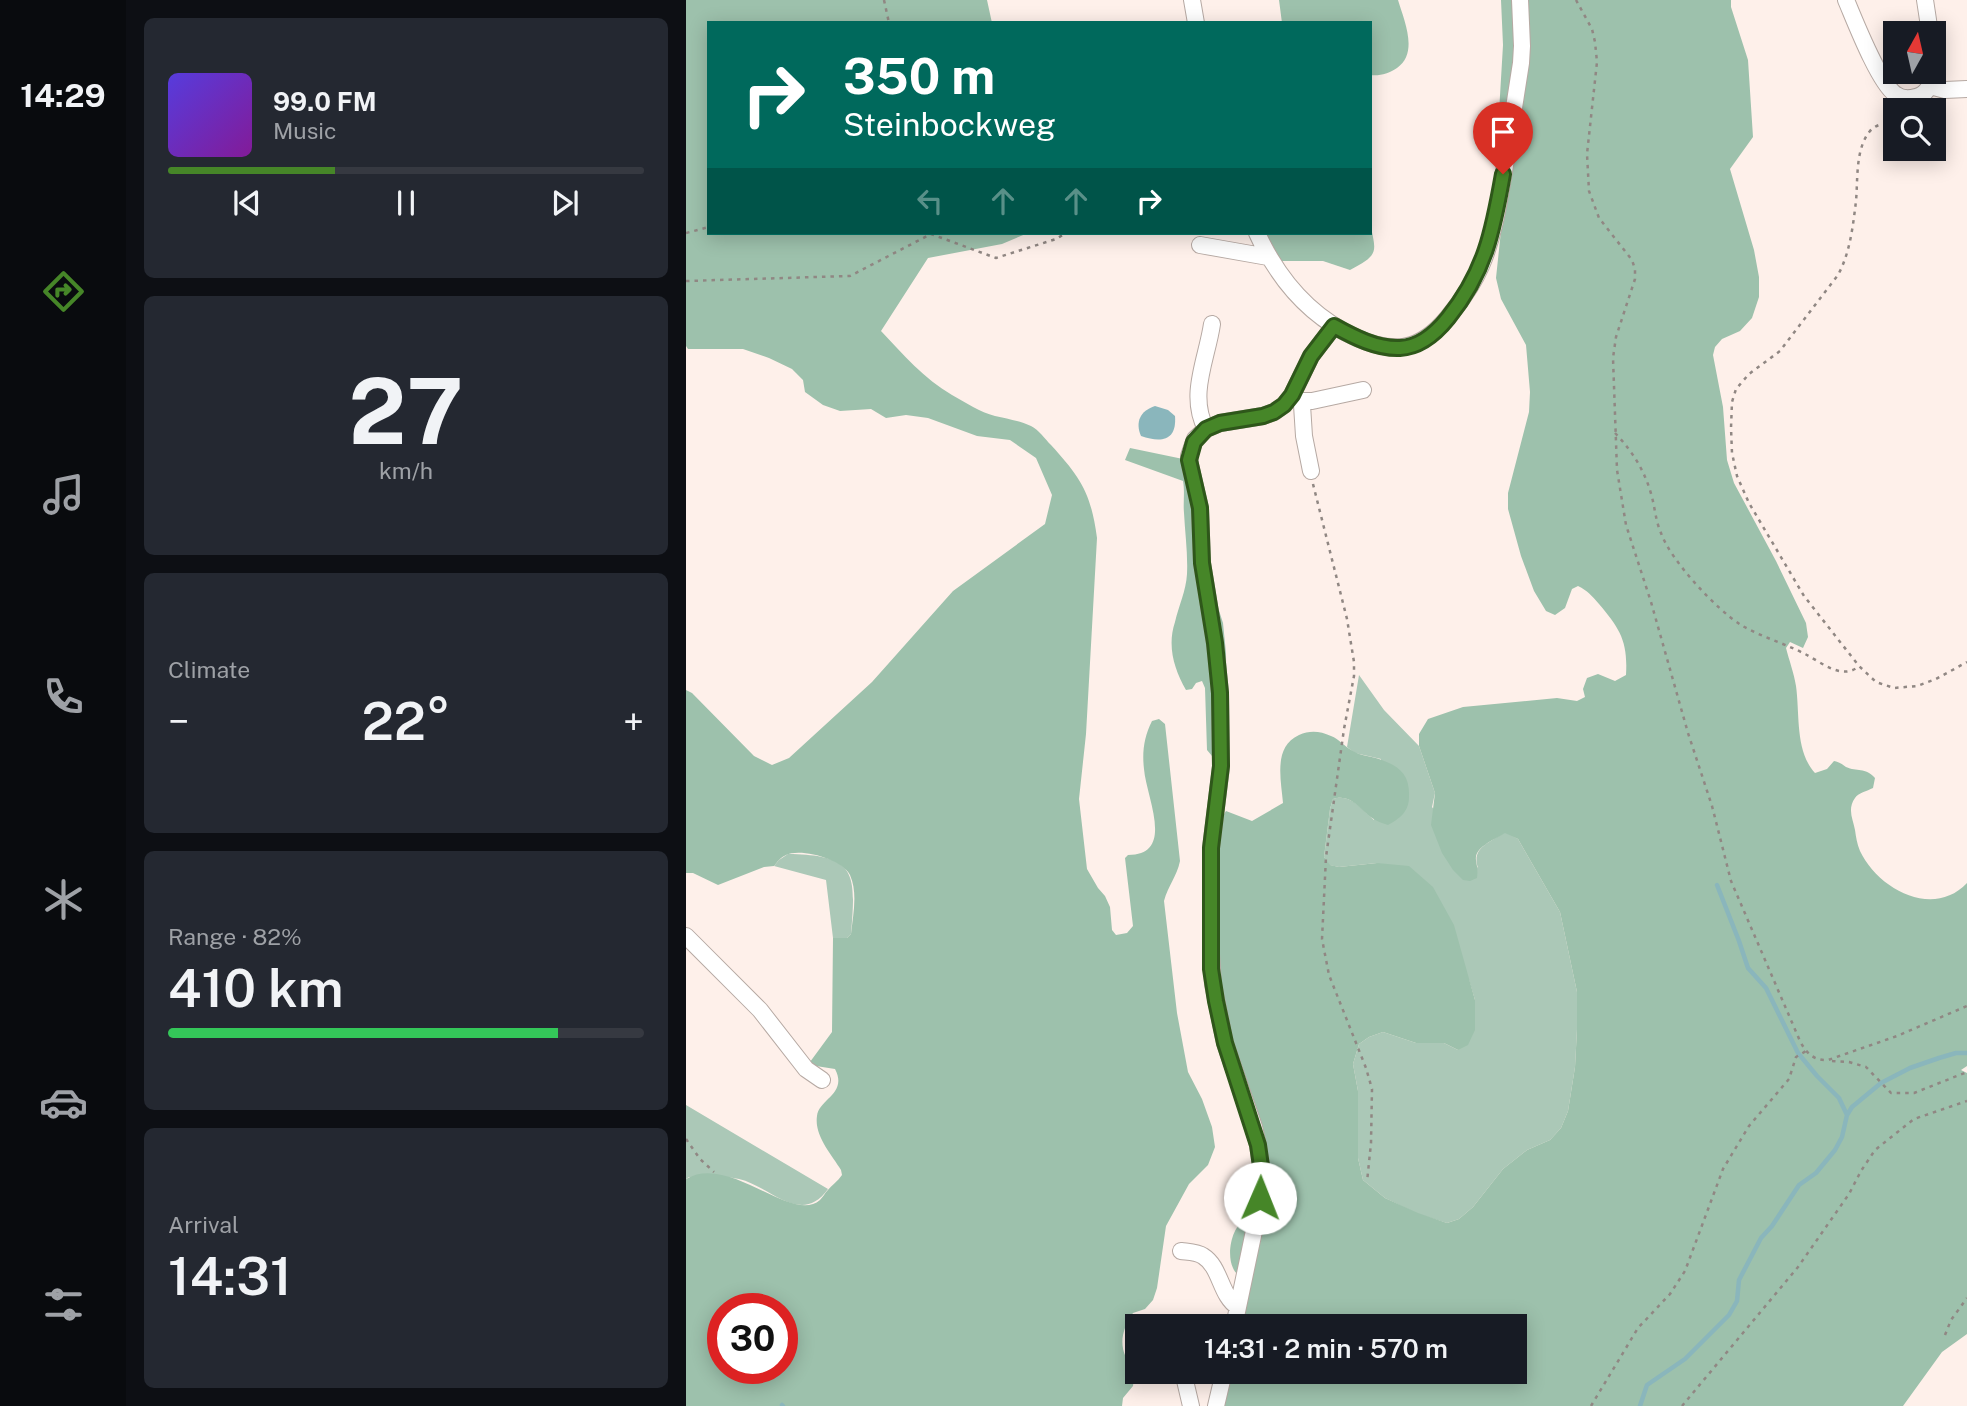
<!DOCTYPE html>
<meta charset="utf-8">
<style>
body{margin:0;font-family:"Public Sans",sans-serif;background:#242831;color:#f1f3f6;height:100vh;display:flex;flex-direction:column;font-size:26px;white-space:nowrap}
*{box-sizing:border-box;margin:0}
p{font-size:23px;color:#9ea1a6}
.icon{flex:none;width:38px;height:38px;fill:none;stroke:currentColor;stroke-width:2;stroke-linecap:round;stroke-linejoin:round}
.map{position:relative;flex:1;overflow:hidden}
.drawer{display:flex;flex-direction:column;gap:18px;padding:18px;background:#0d0f14;width:560px}
.drawer>*{flex:none}
.top-card{position:absolute;left:21px;top:21px;width:665px;height:214px;border-radius:0px;box-shadow:0 4px 18px #0003;background:#00695c;color:#fff;overflow:hidden}
.needle{width:46px;rotate:8deg}
.buttons{position:absolute;left:1197px;top:21px;display:grid;gap:14px}
.buttons a{display:grid;place-items:center;width:63px;height:63px;border-radius:0px;background:#171b24;box-shadow:0 4px 18px #0003;font-size:35px}
.speed{position:absolute;left:21px;top:1293px;display:flex;gap:14px;font-size:35px;font-weight:700;text-align:center}
.speed>*{display:grid;place-content:center;width:91px;height:91px;border-radius:50%;background:#171b24;box-shadow:0 4px 18px #0003;line-height:1}
.speed .limit{border:10px solid #d22;background:#fff;color:#111}
.pin{position:absolute;display:grid;place-items:center;width:60px;height:60px;color:#fff;margin:-72px -30px;border-radius:50% 50% 50% 0;rotate:-45deg;box-shadow:0 0 7px #0007}
.pin .icon{rotate:45deg}
.me{position:absolute;width:77px;margin:-38px;rotate:1deg;stroke-linejoin:round;filter:drop-shadow(0 0 5px #0008)}
.turn{display:flex;align-items:center;gap:24px;height:147px;padding:0 21px;font-size:32px}
.turn .icon{width:91px;height:91px;stroke-width:2.5}
.turn b{display:block;font-size:49px;line-height:60px}
.lanes{display:flex;align-items:center;height:66px;padding:0 21px;background:#0003;justify-content:center;gap:35px;direction:ltr}
.lanes .off{opacity:.35}
.big{font-size:52px;font-weight:600;line-height:1.1}
.drawer .tile{flex:1;display:flex;flex-direction:column;justify-content:center;gap:10px;min-width:0;padding:0 24px;border-radius:10px;background:#242831}
.drawer .dial{align-items:center;gap:0}
.dial b{font-size:91px;line-height:1}
.song{display:flex;align-items:center;gap:21px}
.cover{width:84px;height:84px;border-radius:10px;background:linear-gradient(135deg,hsl(250 70% 55%),hsl(290 70% 35%))}
.played{height:7px;border-radius:4px;background:linear-gradient(90deg,#468628 35%,#363941 35%)}
.keys{display:flex;justify-content:space-around;direction:ltr}
.heat{display:flex;justify-content:space-between;align-items:center;font-size:38px;direction:ltr}
.charge{height:10px;border-radius:5px;background:linear-gradient(90deg,#34c759 82%,#363941 0)}
.trip{position:absolute;left:439px;top:1314px;width:402px;height:70px;border-radius:0px;background:#171b24;box-shadow:0 4px 18px #0003;font-weight:600;line-height:70px;text-align:center}
main{display:flex;flex:1;min-height:0}
.dock{display:flex;flex-direction:column;width:126px;justify-content:space-around;align-items:center;background:#090b0e;color:#9ea1a6}
.dock .icon{width:49px;height:49px}
.dock .active{color:#468628}
.dock b{font-size:32px;color:#f1f3f6}
.map>svg:first-child{display:block}
</style>
<main>
<nav class="dock">
<b>14:29</b>
<svg class="icon active" aria-label="directions" viewBox="0 0 24 24"><path d="M12 3l9 9-9 9-9-9zM9 14v-3h6M13 9l2 2-2 2"/></svg>
<svg class="icon" aria-label="music" viewBox="0 0 24 24"><path d="M9 18V5l10-2v13"/><circle cx="6" cy="18" r="3"/><circle cx="16" cy="16" r="3"/></svg>
<svg class="icon" aria-label="phone" viewBox="0 0 24 24"><path d="M5 4h4l2 5-3 2q2 4 5 5l2-3 5 2v4C11 20 4 13 5 4z"/></svg>
<svg class="icon" aria-label="climate" viewBox="0 0 24 24"><path d="M12 3v18M4 7l16 10M4 17L20 7"/></svg>
<svg class="icon" aria-label="car" viewBox="0 0 24 24"><path d="M5 17H2v-5l4-1 3-4h7l3 4 3 1v5h-3M9 17h6M6 11h13"/><circle cx="7" cy="17" r="2"/><circle cx="17" cy="17" r="2"/></svg>
<svg class="icon" aria-label="filters" viewBox="0 0 24 24"><path d="M4 7h16M4 17h16"/><circle cx="9" cy="7" r="2"/><circle cx="15" cy="17" r="2"/></svg>
</nav>
<section class="drawer">
<div class="tile">
<div class="song"><i class="cover"></i><div><b>99.0 FM</b><p>Music</p></div></div>
<div class="played"></div>
<div class="keys"><svg class="icon" aria-label="previous" viewBox="0 0 24 24"><path d="M18 5L8 12l10 7zM5 5v14"/></svg><svg class="icon" aria-label="pause" viewBox="0 0 24 24"><path d="M8 5v14M16 5v14"/></svg><svg class="icon" aria-label="next" viewBox="0 0 24 24"><path d="M6 5l10 7-10 7zM19 5v14"/></svg></div>
</div>
<div class="tile dial"><b>27</b><p>km/h</p></div>
<div class="tile"><p>Climate</p>
<div class="heat"><a>−</a><b class="big">22°</b><a>+</a></div>
</div>
<div class="tile"><p>Range · 82%</p><b class="big">410 km</b><div class="charge"></div></div>
<div class="tile"><p>Arrival</p><b class="big">14:31</b></div>
</section>
<div class="map">
<svg width="1281" height="1406" viewBox="0 0 1281 1406">
<rect width="100%" height="100%" fill="#fef0ea"/>
<path fill="#abc8b7" d="M673,675L698,710L733,746L749,793L746,807L792,868C785,847 804,843 819,832L832,839L874,912L891,992V1029L889,1067L882,1111L875,1128L864,1140L841,1150L817,1169L787,1207L773,1219L761,1223L732,1214L699,1198L677,1180L672,1158V1091L667,1064L673,1044L683,1037L697,1032L730,1043H758L772,1050L789,1000L783,980L691,863L653,867L643,865L638,857L644,809L647,799C664,793 676,809 688,820L695,759L669,753L661,747Z
M102,854C171,855 170,873 165,934L161,938H147L140,880L88,866L93,860Z
M0,1105L142,1189C115,1227 84,1186 53,1179C38,1176 19,1177 3,1177L0,1179Z"/>
<path fill="#9dc1ac" fill-rule="evenodd" d="M0,0H301L306,23H23V233H342L316,244L242,258L195,331C217,354 238,379 266,395C280,403 294,412 309,416C322,419 334,421 345,426C353,430 359,439 365,445C395,478 405,493 411,538L400,734L393,799L401,869L412,888L419,896L424,907L426,930L430,935L441,933L447,926L439,858L442,855C490,855 460,797 458,769C456,752 458,737 466,721L473,719L479,724L494,861C491,876 482,886 478,901L491,1013L502,1072L516,1099L526,1127L529,1147L522,1165L503,1184L480,1226L471,1288L467,1300L459,1309L447,1313C433,1334 432,1351 449,1371L447,1386L437,1398L436,1406H0V1179C44,1153 106,1225 134,1200C137,1197 139,1193 141,1191C146,1185 152,1181 156,1175L155,1170C146,1155 128,1136 131,1116C133,1099 162,1094 149,1069L130,1066L124,1062L146,1032L147,938H161L165,934C167,915 172,893 164,875C156,859 115,848 100,855C95,857 91,862 88,866L78,867L32,885L7,873H0V690L6,693L68,756L86,765L103,758L186,682L267,591L359,524L366,495L350,458L324,440L291,436L242,418L220,415L200,418L185,409L154,411L137,405L119,392L117,380L106,369L83,358L57,349H2L0,346ZM37,1309H96V1368H37Z
M593,0H712C718,20 733,53 711,68C702,74 694,76 684,75V23H596Z
M815,0H1045V7L1062,60L1067,137L1044,169L1068,250L1073,277V297L1066,318L1054,331L1036,339L1029,347L1027,355L1037,407L1041,460L1048,483L1090,561L1120,623L1122,637L1117,648L1104,642L1100,648C1103,660 1108,673 1110,686C1114,715 1109,751 1129,773L1141,769L1148,761C1153,762 1156,764 1160,767C1171,772 1179,767 1189,778L1187,788C1181,791 1172,793 1169,798C1161,809 1167,819 1169,830C1170,837 1171,844 1174,851C1192,889 1247,919 1281,883V1066L1275,1070L1281,1073V1334L1256,1352L1217,1406H537L543,1372H830V1326H553L562,1284C558,1279 549,1274 547,1268C540,1254 546,1224 561,1219C566,1217 573,1217 578,1217L581,1191L536,1010L530,967L532,823L540,811L566,821L597,803C595,779 587,747 613,735C624,730 634,731 645,736C653,739 659,747 667,751C675,756 685,756 693,759C714,766 724,775 723,797C723,812 713,819 702,825C696,823 690,821 686,818C673,808 664,793 647,799L644,809L638,857L644,865L653,867L691,863L723,866L747,887L768,925L789,1000V1030L782,1045L772,1050L758,1043H730L697,1032L683,1037L673,1044L667,1064L672,1091V1158L677,1180L699,1198L732,1213L761,1223L773,1219L787,1207L817,1169L841,1150L864,1140L875,1128L882,1111L889,1067L891,1029V992L874,912L832,839L819,833C810,839 788,847 790,860C791,867 792,870 791,878L784,881L777,880L767,870L756,853L745,825L749,793L733,746V734L742,719L777,707L871,698L891,701L899,697L897,689L901,678L912,674L929,681L940,675C942,641 934,629 913,604C905,595 902,591 892,586L886,589L879,608L869,615L860,611L848,591L835,556L822,509V493L843,412L844,392L840,345L815,299L810,278L817,212L815,151L811,146L817,45Z
M684,222C690,253 694,254 664,270L637,261H595L580,233H684Z
M444,448L497,459L527,592L537,623L540,653L541,742L531,756H526L521,750L519,688L516,681L510,683L506,689L500,690C488,669 481,646 489,622C493,605 500,591 501,574C502,554 499,533 498,513C497,502 499,492 497,481L439,460Z"/>
<path fill="#8ab6bc" d="M469,406L482,410L489,416C491,441 475,443 455,436C449,422 454,411 469,406Z"/>
<g fill="none" stroke-linecap="round" stroke-linejoin="round">
<path stroke="#8ab6bc" stroke-width="4.5" d="M1031,885L1053,941L1062,968L1080,988L1112,1053L1131,1076L1153,1098L1161,1115
M96,1405L97,1406
M954,1406L961,1385L999,1359L1043,1315L1051,1301L1053,1280L1075,1238L1086,1226L1113,1185L1130,1173L1149,1150L1156,1137L1161,1115L1166,1107L1195,1083L1224,1068L1253,1058L1270,1053H1281"/>
<g stroke="#b6a9a3" stroke-width="18">
<path id="minor" d="M506,0L510,23
M1160,0C1169,21 1192,81 1209,94C1215,99 1223,99 1230,97C1242,94 1246,83 1247,72
M1239,0L1244,33
M1244,86L1259,90L1281,89
M571,233C592,279 624,317 671,338C714,357 740,347 767,311C778,297 788,282 795,266C807,238 812,208 817,178C823,140 829,101 835,63L836,46L834,0
M514,245L582,257
M606,395L614,401L616,405L618,436L625,471
M614,401H626L677,390
M520,429C502,395 521,359 526,324
M0,936L74,1010L120,1069L136,1080
M495,1251C502,1252 511,1252 517,1256C535,1267 534,1296 552,1307
M548,1326L572,1212L576,1173L572,1145L568,1127L539,1043L527,984L525,954V848L535,767L534,693L529,643L516,563L514,508L504,465L503,456L509,439L520,429L534,423L577,416L588,412L598,405L606,395L625,356L648,326
M497,1372L505,1406
M530,1406L538,1372"/>
</g>
<path stroke="#908783" stroke-width="2.5" stroke-dasharray="3.5 5" stroke-linecap="butt" d="M198,0L203,23
M890,0L906,29L909,42L911,62L901,154L903,191L913,218L946,260L949,269V279L930,337L927,358L931,470L940,525L965,602L1002,733L1026,806L1045,881L1114,1041C1120,1053 1128,1061 1142,1060L1211,1036L1281,1006
M1209,126C1199,123 1192,123 1184,131C1169,149 1172,180 1170,201C1167,226 1164,253 1152,275L1094,351L1063,374L1050,389L1046,402L1045,428L1046,453L1051,476L1063,503L1118,596L1173,666L1190,682L1208,688L1231,686L1250,679L1281,662
M0,233L23,227
M0,281L164,276L245,234L310,258L370,239L380,233
M929,433C947,452 959,471 966,497C969,509 970,522 975,533C985,561 1030,609 1055,625C1075,637 1098,643 1119,654C1135,662 1155,680 1172,667
M627,484L661,619L668,662V676L658,729L640,857L636,939L643,975L680,1068L686,1089L685,1143L681,1182
M1146,1061L1163,1062L1180,1067L1205,1093H1228L1281,1072
M0,1139L14,1159L28,1172
M1259,1335L1265,1320L1281,1298
M905,1406L952,1328L984,1294L999,1271L1037,1169L1063,1126L1103,1079L1110,1057L1120,1051
M996,1406L1112,1267L1163,1194L1175,1171L1189,1150L1228,1119L1281,1101"/>
<use href="#minor" stroke="#fff" stroke-width="16"/>
</g>
<g fill="none" stroke-linecap="round" stroke-linejoin="round">
<g stroke="#2e571a" stroke-width="18">
<path id="route" d="M574,1198L576,1173L572,1145L539,1043L530,1001L525,969V848L535,766L534,693L529,643L516,563L514,508L503,460L508,442L520,429L534,423L577,416L588,412L598,405L606,395L625,356L648,326C668,337 691,349 714,348C735,347 750,333 762,318C799,272 807,231 817,174"/>
</g>
<use href="#route" stroke="#468628" stroke-width="12"/>
</g>
</svg>
<div class="buttons">
<a><svg class="needle" viewBox="-14 -14 28 28"><path d="M0-13l5 13h-10z" fill="#e53935"/><path d="M0 13l5-13h-10z" fill="#9ea1a6"/></svg></a>
<a><svg class="icon" aria-label="search" viewBox="0 0 24 24"><circle cx="10" cy="10" r="6"/><path d="M15 15l6 6"/></svg></a>
</div>
<div class="speed"><div class="limit">30</div></div>
<div class="pin" style="left:817px;top:174px;background:#d93025"><svg class="icon" aria-label="arrive" viewBox="0 0 24 24"><path d="M6 21V4h12l-3 4 3 4H6"/></svg></div>
<svg class="me" style="left:574px;top:1198px" viewBox="-20 -20 40 40"><circle r="19" fill="#fff"/><path d="M0-13L10 11 0 6-10 11z" fill="#468628"/></svg>
<div class="trip">14:31 · 2 min · 570 m</div>
<div class="top-card">
<div class="turn"><svg class="icon" aria-label="right" viewBox="0 0 24 24"><path d="M7 20v-9h11M14 6l5 5-5 5"/></svg><div><b>350 m</b>Steinbockweg</div></div>
<div class="lanes"><svg class="icon off" aria-label="left" viewBox="0 0 24 24"><path d="M17 20v-9H6M10 6l-5 5 5 5"/></svg><svg class="icon off" aria-label="ahead" viewBox="0 0 24 24"><path d="M12 20V5M6 11l6-6 6 6"/></svg><svg class="icon off" aria-label="ahead" viewBox="0 0 24 24"><path d="M12 20V5M6 11l6-6 6 6"/></svg><svg class="icon" aria-label="right" viewBox="0 0 24 24"><path d="M7 20v-9h11M14 6l5 5-5 5"/></svg></div>
</div>
</div>
</main>
